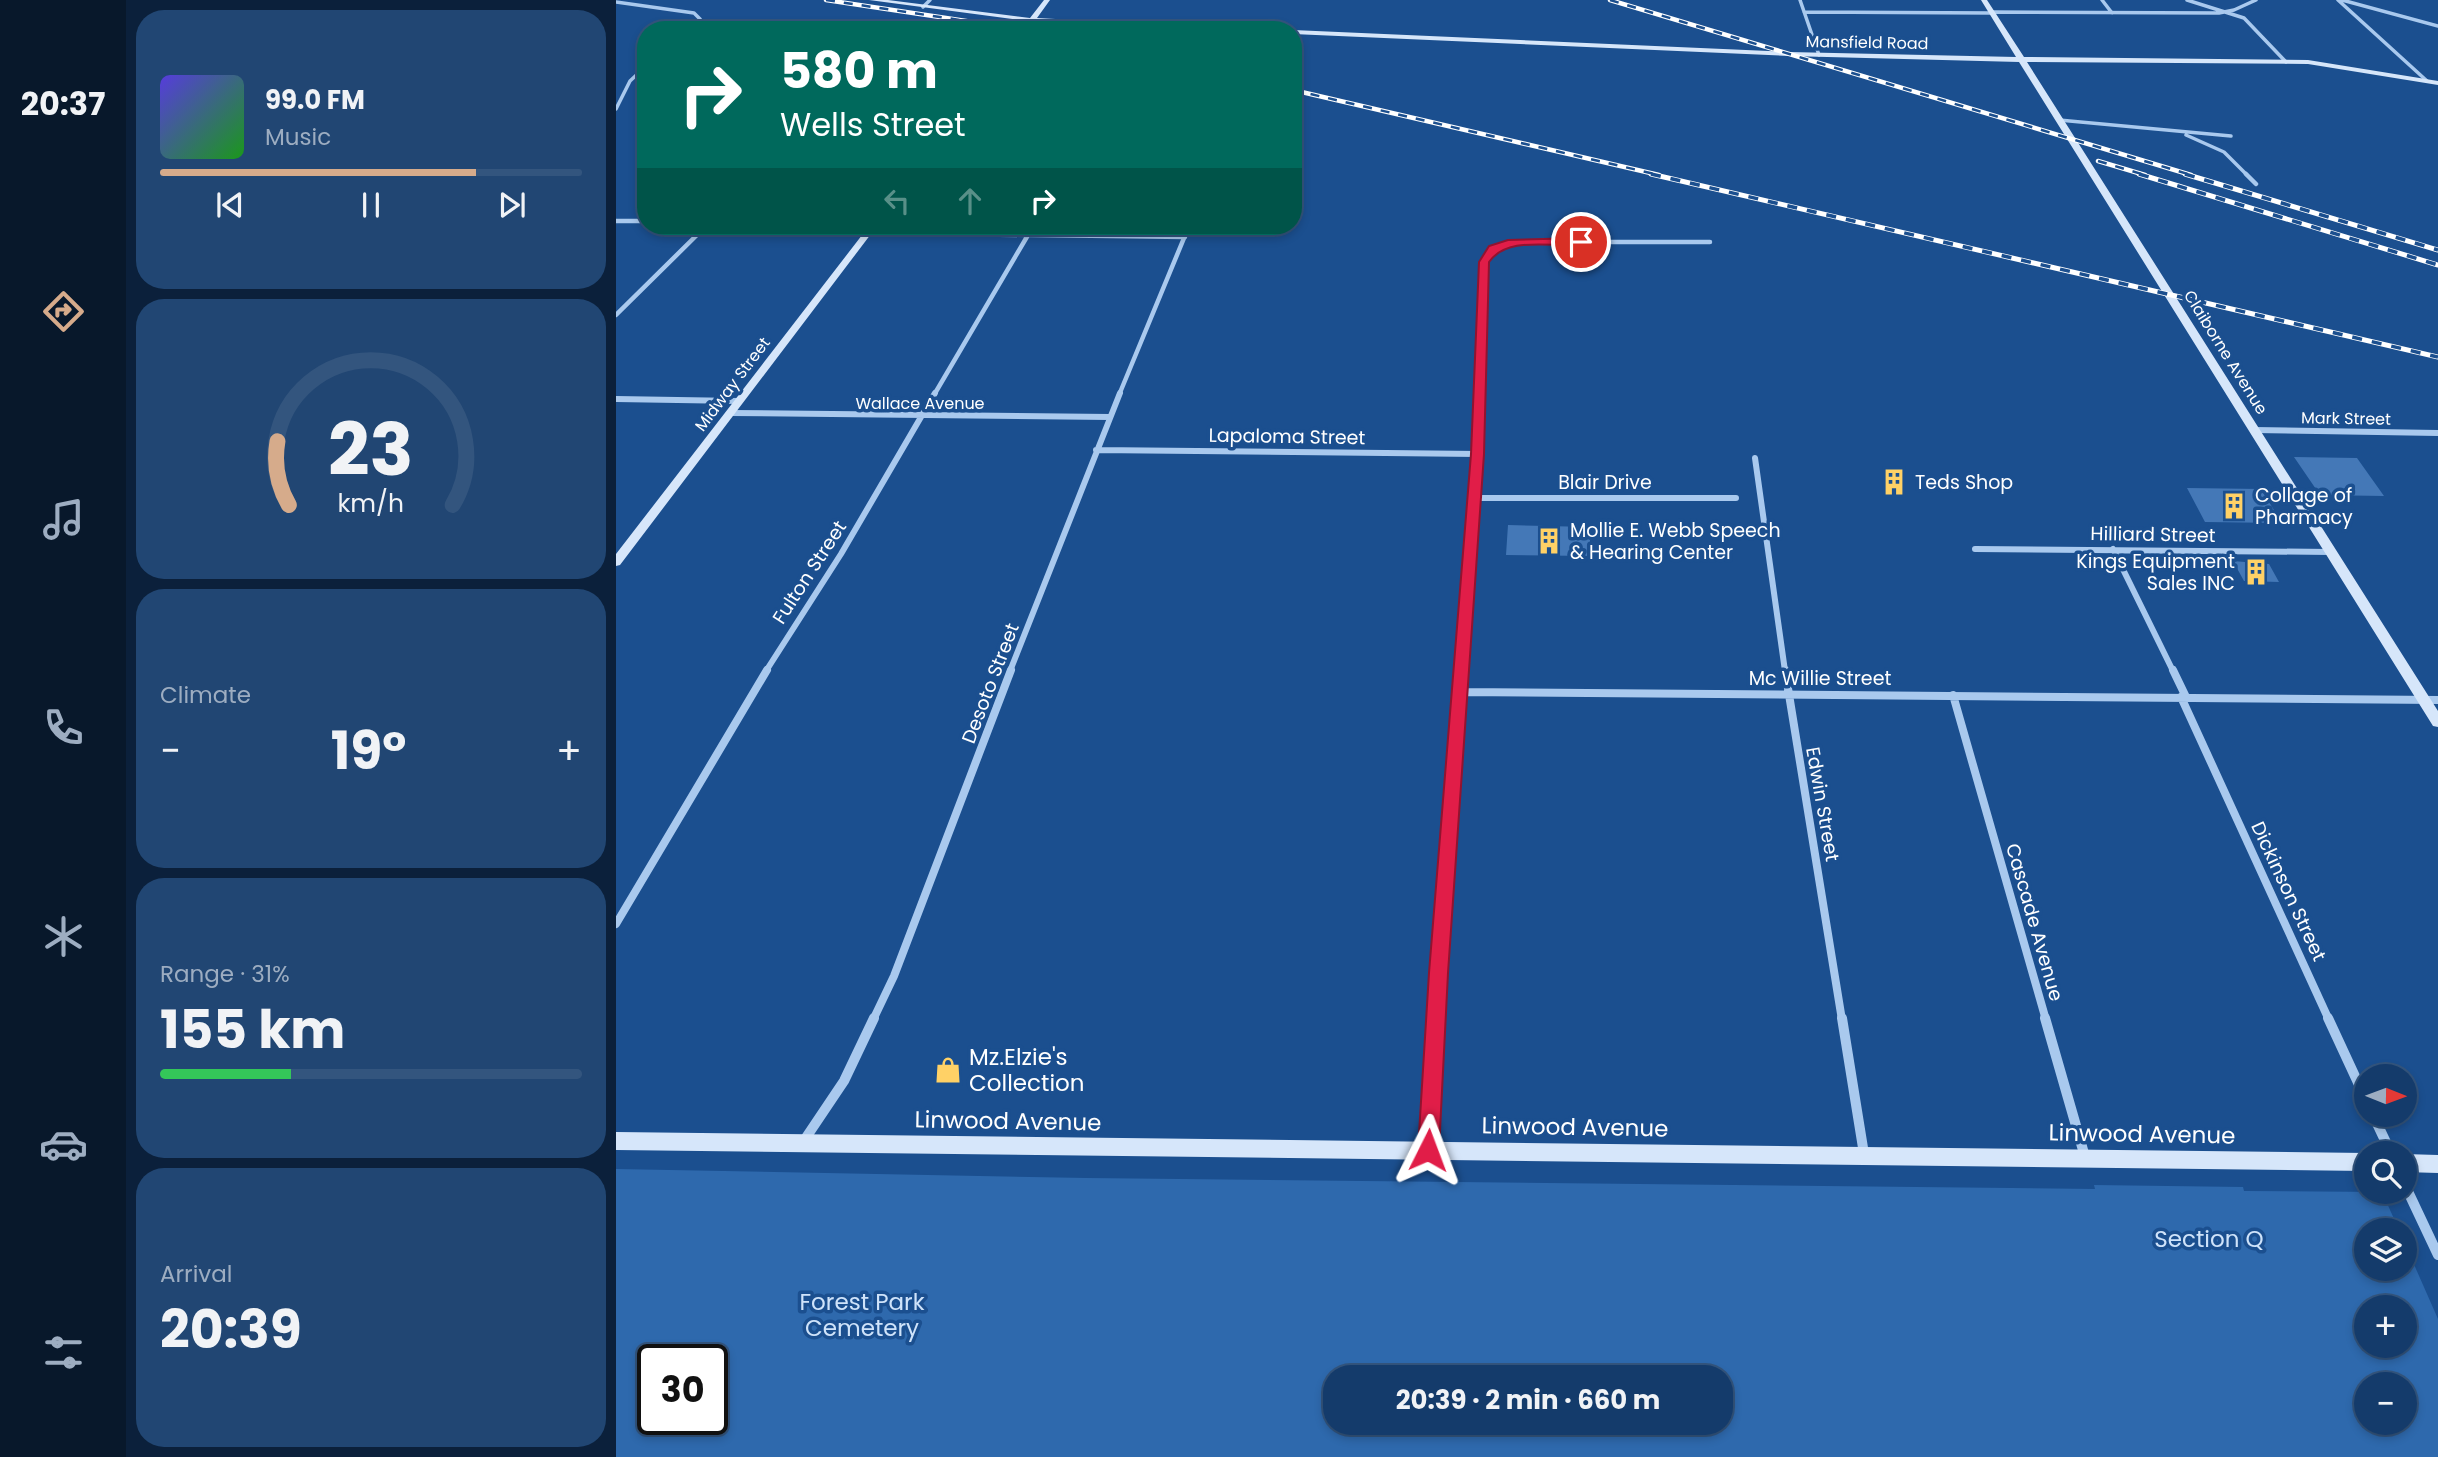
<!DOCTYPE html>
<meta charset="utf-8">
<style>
body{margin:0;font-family:Poppins,sans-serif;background:#214673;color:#f1f3f6;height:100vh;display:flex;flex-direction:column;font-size:26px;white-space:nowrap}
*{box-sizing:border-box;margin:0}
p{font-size:23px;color:#9dadc1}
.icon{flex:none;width:38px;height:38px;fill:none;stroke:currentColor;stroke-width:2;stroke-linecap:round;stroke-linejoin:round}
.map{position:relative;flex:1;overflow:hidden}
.details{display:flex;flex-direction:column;gap:10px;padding:10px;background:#0b203b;width:490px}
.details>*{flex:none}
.banner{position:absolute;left:21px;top:21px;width:665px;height:214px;border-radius:28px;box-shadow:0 4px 10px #0003,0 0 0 2px #33557e;background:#00695c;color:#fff;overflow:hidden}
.needle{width:46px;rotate:91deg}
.buttons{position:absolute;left:1738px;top:1064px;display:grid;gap:14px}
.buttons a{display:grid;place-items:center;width:63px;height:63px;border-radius:50%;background:#143b6b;box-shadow:0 4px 10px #0003,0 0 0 2px #33557e;font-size:35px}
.speed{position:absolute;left:21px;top:1344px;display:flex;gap:14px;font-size:35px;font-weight:700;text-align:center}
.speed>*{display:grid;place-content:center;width:91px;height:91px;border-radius:50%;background:#143b6b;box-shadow:0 4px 10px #0003,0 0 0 2px #33557e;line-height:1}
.speed .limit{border:4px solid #111;border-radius:10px;background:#fff;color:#111}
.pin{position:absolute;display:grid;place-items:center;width:60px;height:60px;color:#fff;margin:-30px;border:4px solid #fff;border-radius:50%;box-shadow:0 2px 7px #0007}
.me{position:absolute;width:77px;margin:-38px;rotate:3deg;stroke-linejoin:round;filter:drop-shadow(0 0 5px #0008)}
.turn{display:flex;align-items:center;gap:24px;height:147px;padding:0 28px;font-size:32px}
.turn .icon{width:91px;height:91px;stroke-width:2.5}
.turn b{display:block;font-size:49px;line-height:60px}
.lanes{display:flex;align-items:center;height:66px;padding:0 28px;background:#0003;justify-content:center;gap:35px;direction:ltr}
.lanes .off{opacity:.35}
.big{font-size:52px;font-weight:700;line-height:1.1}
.details .widget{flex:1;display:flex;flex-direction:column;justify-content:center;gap:10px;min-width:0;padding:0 24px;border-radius:28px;background:#214673}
.details .dial{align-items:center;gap:0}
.dial svg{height:182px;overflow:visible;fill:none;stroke:#33557e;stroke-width:7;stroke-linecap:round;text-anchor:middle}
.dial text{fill:#f1f3f6;stroke:none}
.song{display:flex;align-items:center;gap:21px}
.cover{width:84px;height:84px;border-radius:10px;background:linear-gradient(135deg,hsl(250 70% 55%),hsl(120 70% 35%))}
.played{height:7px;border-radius:4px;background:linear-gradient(90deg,#d6ab8b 75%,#33557e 75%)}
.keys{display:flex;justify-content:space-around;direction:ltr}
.heat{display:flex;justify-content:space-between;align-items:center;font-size:38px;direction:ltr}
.charge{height:10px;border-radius:5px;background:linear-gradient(90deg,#34c759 31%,#33557e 0)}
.trip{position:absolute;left:707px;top:1365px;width:410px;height:70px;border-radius:28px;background:#143b6b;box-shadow:0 4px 10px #0003,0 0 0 2px #33557e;font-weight:700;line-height:70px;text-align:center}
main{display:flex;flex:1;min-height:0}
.tabs{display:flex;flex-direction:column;width:126px;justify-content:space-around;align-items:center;background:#08182b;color:#9dadc1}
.tabs .icon{width:49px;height:49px}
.tabs .active{color:#d6ab8b}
.tabs b{font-size:32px;color:#f1f3f6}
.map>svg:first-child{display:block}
</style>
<main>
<nav class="tabs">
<b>20:37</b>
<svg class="icon active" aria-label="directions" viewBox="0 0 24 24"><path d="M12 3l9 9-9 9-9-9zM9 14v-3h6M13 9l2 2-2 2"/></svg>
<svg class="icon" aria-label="music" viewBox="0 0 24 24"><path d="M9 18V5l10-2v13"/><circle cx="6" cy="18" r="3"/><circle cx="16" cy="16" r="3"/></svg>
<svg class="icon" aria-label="phone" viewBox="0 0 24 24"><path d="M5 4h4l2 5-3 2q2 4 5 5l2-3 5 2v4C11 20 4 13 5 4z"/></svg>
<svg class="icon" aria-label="climate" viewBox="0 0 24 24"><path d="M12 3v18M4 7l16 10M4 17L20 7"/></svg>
<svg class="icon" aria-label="car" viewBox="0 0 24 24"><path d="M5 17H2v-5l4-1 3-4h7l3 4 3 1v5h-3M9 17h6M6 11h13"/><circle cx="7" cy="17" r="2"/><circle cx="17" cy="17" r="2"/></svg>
<svg class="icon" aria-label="filters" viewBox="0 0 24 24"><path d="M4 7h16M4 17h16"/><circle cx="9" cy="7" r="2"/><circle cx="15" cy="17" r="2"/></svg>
</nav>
<section class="details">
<div class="widget">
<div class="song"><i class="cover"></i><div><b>99.0 FM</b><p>Music</p></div></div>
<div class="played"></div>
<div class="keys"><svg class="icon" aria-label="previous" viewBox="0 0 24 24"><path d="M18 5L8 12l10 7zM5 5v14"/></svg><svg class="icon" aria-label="pause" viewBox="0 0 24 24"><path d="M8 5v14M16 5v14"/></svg><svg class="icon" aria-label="next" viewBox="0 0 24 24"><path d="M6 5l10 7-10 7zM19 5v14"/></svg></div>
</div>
<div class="widget dial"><svg viewBox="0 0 100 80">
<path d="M14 69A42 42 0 1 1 86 69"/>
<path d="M14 69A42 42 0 0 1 9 41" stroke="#d6ab8b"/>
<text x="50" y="56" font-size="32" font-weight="700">23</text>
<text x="50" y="72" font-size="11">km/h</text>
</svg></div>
<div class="widget"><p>Climate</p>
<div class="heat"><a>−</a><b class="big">19°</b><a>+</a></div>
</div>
<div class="widget"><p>Range · 31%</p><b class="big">155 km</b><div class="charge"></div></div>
<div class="widget"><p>Arrival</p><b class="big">20:39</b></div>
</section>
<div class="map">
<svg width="1822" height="1457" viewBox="0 0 1822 1457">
<rect width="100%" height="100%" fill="#1b4f8f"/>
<path fill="#2e69ad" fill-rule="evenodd" d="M0,1169L471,1178L1479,1189L1478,1185L1627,1187L1628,1191L1766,1192L1783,1230H1750V1269H1788L1789,1244L1822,1319V1457H0ZM1750,1307H1788V1346H1750ZM37,1360H96V1419H37ZM719,1377H1104V1423H719ZM1750,1384H1788V1423H1750Z"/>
<path fill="#4478b7" d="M1678,457L1741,458L1768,496L1704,495Z
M1268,474H1283L1288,490H1273Z
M1571,488L1645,489L1666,523L1589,522Z
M892,525L974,527V556L890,555Z
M1617,561L1653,564L1663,582L1628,581Z"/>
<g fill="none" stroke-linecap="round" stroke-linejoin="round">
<path stroke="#a9c9ee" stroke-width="3.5" d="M1184,0L1203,55
M1486,0L1496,13
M1571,0L1628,18L1670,62
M1722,0L1811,81
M1726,0L1822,26
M0,2L78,13L84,19L74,30
M307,7L314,0
M1188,12L1376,13
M1376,12L1603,13L1618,10L1640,0
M0,109L14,81L30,66
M1443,120L1615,136
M1570,135L1608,152L1631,175"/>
<path stroke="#a9c9ee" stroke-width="4.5" d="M1630,174L1640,184
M0,221H30
M252,233L569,237
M0,315L90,226
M318,395L412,235
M503,395L573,226
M864,395L868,262L877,249L903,242H1094"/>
<path stroke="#a9c9ee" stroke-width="6" d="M0,399L123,401
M114,413L494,417
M1638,430L1822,433
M480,450L862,454
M1139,458L1169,671
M858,498H1120
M1359,549L1715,552
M1497,549L1557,671
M150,671L225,554L319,393
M394,671L504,393
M846,671L864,393"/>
<path stroke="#a9c9ee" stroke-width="8" d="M1169,670L1226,1020
M1557,670L1570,697
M843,692L1822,700
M1337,695L1430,1020
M1565,697L1713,1020
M0,924L151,670
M257,1020L278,976L395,670
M820,1020L846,670"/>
<path stroke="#a9c9ee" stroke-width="10" d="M1226,1018L1248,1154
M1429,1018L1469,1157
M1712,1018L1750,1100
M1757,1115L1775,1153
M187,1142L228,1081L258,1018
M812,1149L820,1018
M1788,1183L1822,1255"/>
<path fill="#d6e6fa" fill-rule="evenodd" d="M253,0H272L414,18L428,0H434L421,18L641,30H586L418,22L412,30H405L411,21Z
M1365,0H1371L1408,57L1692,60L1822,81V85L1692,64L1411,62L1822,711V727L1817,726L1403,62L1173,56L677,34V30L1173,52L1400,57Z
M253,226H261L4,565L0,566V554Z
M0,1132L1750,1153V1171L0,1150Z
M1788,1154L1822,1155V1173L1788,1172Z"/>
<g stroke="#fff" stroke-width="4.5">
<path id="rail-far1" d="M210,0L411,30
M994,0L1575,175
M677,90L1043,175
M1482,161L1529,175"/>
</g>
<g stroke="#fff" stroke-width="5">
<path id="rail" d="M1035,174L1822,357
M1523,174L1822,265
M1569,174L1822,250"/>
</g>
<use href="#rail-far1" stroke="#1b4f8f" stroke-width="2.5" stroke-dasharray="9" stroke-linecap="butt"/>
<use href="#rail" stroke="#1b4f8f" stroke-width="3.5" stroke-dasharray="10" stroke-linecap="butt"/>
</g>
<path fill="#e11d48" stroke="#92132f" stroke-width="2" d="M965,238L969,239V244C939,249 893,234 873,262L868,454L832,973L823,1150L820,1157L812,1160L805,1157L802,1150L813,973L855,454L863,262L873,246L892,240Z"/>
<defs>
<g id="building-bare" transform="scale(2.1)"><path d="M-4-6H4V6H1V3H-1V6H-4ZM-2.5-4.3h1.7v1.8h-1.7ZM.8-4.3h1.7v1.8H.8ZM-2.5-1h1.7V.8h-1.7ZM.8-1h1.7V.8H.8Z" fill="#ffd166" stroke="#1b4f8f" stroke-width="2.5" paint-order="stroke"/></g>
<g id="shop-bare" transform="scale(2.1)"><path d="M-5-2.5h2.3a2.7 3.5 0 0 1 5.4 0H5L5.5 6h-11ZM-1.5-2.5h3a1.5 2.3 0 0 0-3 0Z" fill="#ffd166" stroke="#1b4f8f" stroke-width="2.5" paint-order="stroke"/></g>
</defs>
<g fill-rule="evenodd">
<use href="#building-bare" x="1278" y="482"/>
<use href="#building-bare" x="1618" y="506"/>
<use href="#building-bare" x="933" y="541"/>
<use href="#building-bare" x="1640" y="572"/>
<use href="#shop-bare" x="332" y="1070"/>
</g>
<g text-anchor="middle" stroke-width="7" stroke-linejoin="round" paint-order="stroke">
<g font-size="16" fill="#fff" stroke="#1b4f8f">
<text transform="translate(1251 42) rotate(1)" y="6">Mansfield Road</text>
<text transform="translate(1610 352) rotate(58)" y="6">Claiborne Avenue</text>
<text transform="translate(116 384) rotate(-53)" y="6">Midway Street</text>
<text x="304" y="409">Wallace Avenue</text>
<text transform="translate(1730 418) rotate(1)" y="6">Mark Street</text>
</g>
<g font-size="19" fill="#fff" stroke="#1b4f8f">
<text transform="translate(671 436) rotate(1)" y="7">Lapaloma Street</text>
<text x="989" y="489">Blair Drive</text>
<text transform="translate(1537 534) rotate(1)" y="7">Hilliard Street</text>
<text transform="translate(193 572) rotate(-57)" y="7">Fulton Street</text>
<text x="1204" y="685">Mc Willie Street</text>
<text transform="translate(374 683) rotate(-69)" y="7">Desoto Street</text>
<text transform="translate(1207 804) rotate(80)" y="7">Edwin Street</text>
<text transform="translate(1673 891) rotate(65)" y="7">Dickinson Street</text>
<text transform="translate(1419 922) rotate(74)" y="7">Cascade Avenue</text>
</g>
<g font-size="19" fill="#fff" stroke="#1b4f8f" text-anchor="start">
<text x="1299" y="489">Teds Shop</text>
<text x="1639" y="502">Collage of<tspan x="1639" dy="22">Pharmacy</tspan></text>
<text x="954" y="537">Mollie E. Webb Speech<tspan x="954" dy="22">&amp; Hearing Center</tspan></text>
<text x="1619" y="568" text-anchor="end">Kings Equipment<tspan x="1619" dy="22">Sales INC</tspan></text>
</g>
<g font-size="23" fill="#fff" stroke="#1b4f8f" text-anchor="start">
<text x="353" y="1065">Mz.Elzie's<tspan x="353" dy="26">Collection</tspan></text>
</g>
<g font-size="23" fill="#fff" stroke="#1b4f8f">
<text transform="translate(392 1121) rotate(1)" y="8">Linwood Avenue</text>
<text transform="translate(959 1127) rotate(1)" y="8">Linwood Avenue</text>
<text transform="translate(1526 1134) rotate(1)" y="8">Linwood Avenue</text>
</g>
<g font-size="23" fill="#cfe3fa" stroke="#1b4f8f">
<text x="1593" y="1247">Section Q</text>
<text x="246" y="1310">Forest Park<tspan x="246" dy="26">Cemetery</tspan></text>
</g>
</g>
</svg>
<div class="buttons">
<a><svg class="needle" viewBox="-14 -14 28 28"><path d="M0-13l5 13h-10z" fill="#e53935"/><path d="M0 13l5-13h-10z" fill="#9dadc1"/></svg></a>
<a><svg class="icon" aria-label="search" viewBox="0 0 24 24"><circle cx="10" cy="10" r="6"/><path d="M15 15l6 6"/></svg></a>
<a><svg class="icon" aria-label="layers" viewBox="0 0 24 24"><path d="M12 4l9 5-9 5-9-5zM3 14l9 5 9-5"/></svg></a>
<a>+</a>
<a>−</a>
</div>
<div class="speed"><div class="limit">30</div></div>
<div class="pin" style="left:965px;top:242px;background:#d93025"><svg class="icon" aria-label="arrive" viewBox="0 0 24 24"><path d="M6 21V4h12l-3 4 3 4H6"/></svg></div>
<svg class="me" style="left:812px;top:1150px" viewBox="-20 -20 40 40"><path d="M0-17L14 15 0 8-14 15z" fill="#e11d48" stroke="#fff" stroke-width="4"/></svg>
<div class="trip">20:39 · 2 min · 660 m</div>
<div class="banner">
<div class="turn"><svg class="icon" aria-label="right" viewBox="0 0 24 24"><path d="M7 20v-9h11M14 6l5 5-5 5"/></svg><div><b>580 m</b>Wells Street</div></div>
<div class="lanes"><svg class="icon off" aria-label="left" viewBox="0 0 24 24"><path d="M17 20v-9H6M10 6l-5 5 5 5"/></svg><svg class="icon off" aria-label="ahead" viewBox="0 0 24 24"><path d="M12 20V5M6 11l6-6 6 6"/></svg><svg class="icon" aria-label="right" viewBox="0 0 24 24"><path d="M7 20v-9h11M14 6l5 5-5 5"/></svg></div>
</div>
</div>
</main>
